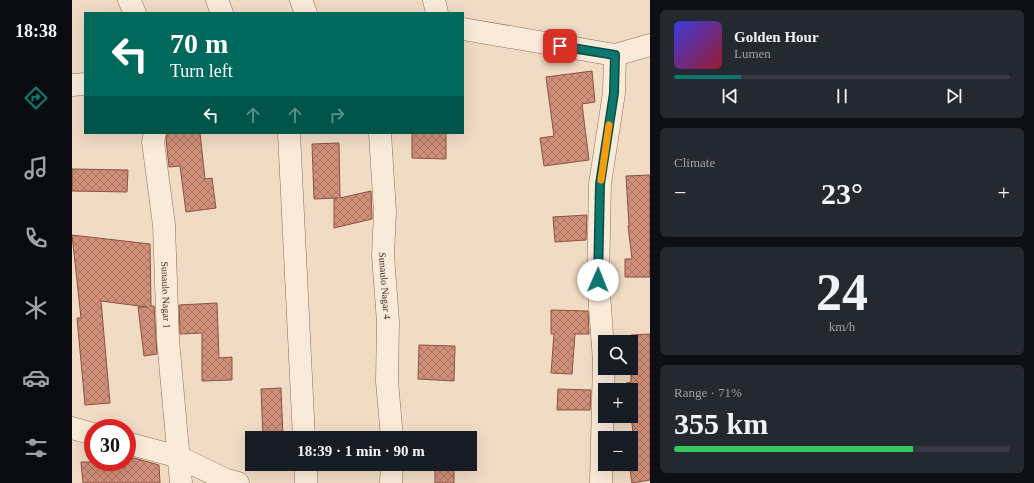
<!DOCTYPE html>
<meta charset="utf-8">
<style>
body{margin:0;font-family:Georgia,serif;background:#242831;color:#f1f3f6;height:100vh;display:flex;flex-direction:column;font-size:15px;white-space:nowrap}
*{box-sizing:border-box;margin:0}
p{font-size:13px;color:#9ea1a6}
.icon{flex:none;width:22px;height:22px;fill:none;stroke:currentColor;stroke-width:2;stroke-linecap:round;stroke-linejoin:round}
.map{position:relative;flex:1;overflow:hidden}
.side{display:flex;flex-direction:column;gap:10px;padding:10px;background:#0d0f14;width:384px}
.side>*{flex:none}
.guide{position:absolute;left:12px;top:12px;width:380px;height:122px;border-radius:0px;box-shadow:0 4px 16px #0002;background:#00695c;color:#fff;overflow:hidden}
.fabs{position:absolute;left:526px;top:335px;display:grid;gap:8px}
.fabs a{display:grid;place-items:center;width:40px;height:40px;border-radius:0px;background:#171b24;box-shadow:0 4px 16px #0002;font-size:20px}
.speed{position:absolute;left:12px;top:419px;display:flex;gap:8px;font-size:20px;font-weight:700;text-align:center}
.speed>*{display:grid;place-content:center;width:52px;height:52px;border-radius:50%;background:#171b24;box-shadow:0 4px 16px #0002;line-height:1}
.speed .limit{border:6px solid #d22;background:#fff;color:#111}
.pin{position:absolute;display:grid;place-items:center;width:34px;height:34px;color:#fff;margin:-17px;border-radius:8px;box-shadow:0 2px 6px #0006}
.me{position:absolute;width:44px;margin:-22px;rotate:1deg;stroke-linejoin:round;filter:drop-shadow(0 0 3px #0008)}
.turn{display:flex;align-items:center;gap:14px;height:84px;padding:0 20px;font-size:18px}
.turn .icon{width:52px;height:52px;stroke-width:2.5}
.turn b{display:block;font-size:28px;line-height:34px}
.lanes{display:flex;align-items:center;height:38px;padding:0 20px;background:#0003;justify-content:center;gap:20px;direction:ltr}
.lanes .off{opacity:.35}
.big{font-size:30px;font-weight:800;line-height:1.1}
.side .tile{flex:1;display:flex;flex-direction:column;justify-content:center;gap:6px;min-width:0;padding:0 14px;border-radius:6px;background:#242831}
.side .dial{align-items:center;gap:0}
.dial b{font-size:52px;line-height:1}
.song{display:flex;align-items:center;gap:12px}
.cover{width:48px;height:48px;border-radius:6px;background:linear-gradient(135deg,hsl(240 70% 55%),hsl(350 70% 35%))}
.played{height:4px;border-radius:2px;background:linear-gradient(90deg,#0f766e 20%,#363941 20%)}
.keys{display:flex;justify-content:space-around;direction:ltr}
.heat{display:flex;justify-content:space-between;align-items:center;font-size:22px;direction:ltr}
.charge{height:6px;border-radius:3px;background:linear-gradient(90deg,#34c759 71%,#363941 0)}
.trip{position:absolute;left:173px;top:431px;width:232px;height:40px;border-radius:0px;background:#171b24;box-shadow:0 4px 16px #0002;font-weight:800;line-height:40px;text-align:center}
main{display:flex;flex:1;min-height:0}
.tab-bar{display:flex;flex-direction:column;width:72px;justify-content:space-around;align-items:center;background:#090b0e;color:#9ea1a6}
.tab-bar .icon{width:28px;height:28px}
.tab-bar .active{color:#0f766e}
.tab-bar b{font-size:18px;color:#f1f3f6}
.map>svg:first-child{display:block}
</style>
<main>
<nav class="tab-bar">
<b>18:38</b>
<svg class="icon active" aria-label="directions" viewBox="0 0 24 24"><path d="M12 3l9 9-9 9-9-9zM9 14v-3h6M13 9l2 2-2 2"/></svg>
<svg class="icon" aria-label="music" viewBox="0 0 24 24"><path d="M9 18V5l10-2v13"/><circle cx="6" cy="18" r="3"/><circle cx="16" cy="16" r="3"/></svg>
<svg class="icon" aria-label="phone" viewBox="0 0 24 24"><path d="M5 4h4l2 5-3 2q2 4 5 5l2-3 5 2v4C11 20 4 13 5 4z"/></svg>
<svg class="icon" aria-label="climate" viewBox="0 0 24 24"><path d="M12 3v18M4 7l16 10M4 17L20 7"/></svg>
<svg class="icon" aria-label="car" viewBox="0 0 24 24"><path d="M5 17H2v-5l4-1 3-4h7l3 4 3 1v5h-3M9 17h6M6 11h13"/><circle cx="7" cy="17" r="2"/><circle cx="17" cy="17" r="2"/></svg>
<svg class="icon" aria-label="filters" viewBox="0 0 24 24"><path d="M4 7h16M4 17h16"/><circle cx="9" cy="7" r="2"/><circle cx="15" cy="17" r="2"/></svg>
</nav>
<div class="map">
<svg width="578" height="483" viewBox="0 0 578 483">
<defs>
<pattern id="building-cross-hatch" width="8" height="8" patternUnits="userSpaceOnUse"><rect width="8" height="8" fill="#d08f79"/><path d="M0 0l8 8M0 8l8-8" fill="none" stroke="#aa7563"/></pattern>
</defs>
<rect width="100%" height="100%" fill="#f0dcc5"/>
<path fill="url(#building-cross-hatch)" stroke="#8d513e" d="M520,71L523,102L510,104L517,160L472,166L468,138L482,136L474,77Z
M95,133H128L133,179L140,178L144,208L114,212L108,166L97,167L94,139Z
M340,133H374V159L340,158Z
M267,143L268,198L299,191L300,219L262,228V199L265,198L242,199L240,144Z
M0,169L56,170L55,192L0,191Z
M578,175V277H553V259H560L556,226H557L554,176Z
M515,215L514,240L483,242L481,217Z
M0,235L78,244L79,306H82L85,354L72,356L66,307H75L29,301L38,403L13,405L5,318H9Z
M145,303L147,358L160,357V380L130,381V333L108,334L107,305Z
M479,310L516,311L517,334H503L500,374L479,373L482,334H479Z
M578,334V480L560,483L557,464H559V449H563L559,416V390H555L554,383L559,382V335Z
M347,345L383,346L382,381L346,379Z
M209,388L211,438H191L189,389Z
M486,389L519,390L518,410H485Z
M55,458H62L87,465L88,483H11L9,462H55Z
M363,464H382V483H363Z"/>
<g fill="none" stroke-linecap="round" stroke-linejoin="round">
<g stroke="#8c6c5a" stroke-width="23">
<g id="street">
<path d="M57,0L63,13"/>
<path d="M145,0L150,13"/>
<path d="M229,0L234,13"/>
<path d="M362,0L365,13"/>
<path d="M391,29L543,55L578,45"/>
<path d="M0,85L13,84"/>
<path id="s1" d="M83,133L81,142L92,225L96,340L109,483"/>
<path d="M217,133L232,438"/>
<path id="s2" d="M308,133L313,212L311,255L316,322L315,381L320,438"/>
<path d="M0,428L21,434"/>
<path d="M55,443L107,457L154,480L166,483"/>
<path d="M234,464V483"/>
<path d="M319,483L320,464"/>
<path d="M529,483L532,361L526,280L528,184L542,93L543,55"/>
</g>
</g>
<use href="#street" stroke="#faebd9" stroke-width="22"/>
</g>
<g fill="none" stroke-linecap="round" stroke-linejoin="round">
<g stroke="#0a4d48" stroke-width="10">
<path id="route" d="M488,46L543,55L542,93L528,184L526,280"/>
</g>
<use href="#route" stroke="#0f766e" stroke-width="7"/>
<path stroke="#f59e0b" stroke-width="7" d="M529,180L537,125"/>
</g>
<g text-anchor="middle" stroke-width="3.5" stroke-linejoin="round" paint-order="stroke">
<g font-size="10" fill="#3c281e" stroke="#f7e8d5">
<text dy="4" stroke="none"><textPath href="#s2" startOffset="153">Sunaulo Nagar 4</textPath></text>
<text dy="4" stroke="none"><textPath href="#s1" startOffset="163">Sunaulo Nagar 1</textPath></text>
</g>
</g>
</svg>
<div class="fabs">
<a><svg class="icon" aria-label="search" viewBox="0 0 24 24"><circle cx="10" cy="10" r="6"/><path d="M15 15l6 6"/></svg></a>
<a>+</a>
<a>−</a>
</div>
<div class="speed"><div class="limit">30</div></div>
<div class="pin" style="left:488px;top:46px;background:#d93025"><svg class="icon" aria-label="arrive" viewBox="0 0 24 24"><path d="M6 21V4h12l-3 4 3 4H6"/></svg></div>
<svg class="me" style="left:526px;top:280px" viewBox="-20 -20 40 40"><circle r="19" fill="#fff"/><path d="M0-13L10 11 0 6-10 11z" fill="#0f766e"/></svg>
<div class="trip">18:39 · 1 min · 90 m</div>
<div class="guide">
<div class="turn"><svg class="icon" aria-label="left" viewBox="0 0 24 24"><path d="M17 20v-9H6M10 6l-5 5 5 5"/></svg><div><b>70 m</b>Turn left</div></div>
<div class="lanes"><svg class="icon" aria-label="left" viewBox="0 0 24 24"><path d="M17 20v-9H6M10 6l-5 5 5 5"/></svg><svg class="icon off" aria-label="ahead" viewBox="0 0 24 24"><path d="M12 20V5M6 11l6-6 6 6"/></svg><svg class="icon off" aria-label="ahead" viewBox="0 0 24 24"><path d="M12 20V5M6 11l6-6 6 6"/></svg><svg class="icon off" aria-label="right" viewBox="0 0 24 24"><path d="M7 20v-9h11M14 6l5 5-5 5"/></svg></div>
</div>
</div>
<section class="side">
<div class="tile">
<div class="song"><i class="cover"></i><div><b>Golden Hour</b><p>Lumen</p></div></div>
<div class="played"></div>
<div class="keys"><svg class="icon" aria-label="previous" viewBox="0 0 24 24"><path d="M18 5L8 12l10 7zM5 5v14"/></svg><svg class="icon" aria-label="pause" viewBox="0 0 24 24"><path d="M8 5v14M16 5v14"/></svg><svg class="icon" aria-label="next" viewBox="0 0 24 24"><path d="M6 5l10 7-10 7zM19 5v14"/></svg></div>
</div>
<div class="tile"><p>Climate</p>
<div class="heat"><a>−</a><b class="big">23°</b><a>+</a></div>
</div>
<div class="tile dial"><b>24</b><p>km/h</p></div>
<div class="tile"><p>Range · 71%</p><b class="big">355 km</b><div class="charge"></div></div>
</section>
</main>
